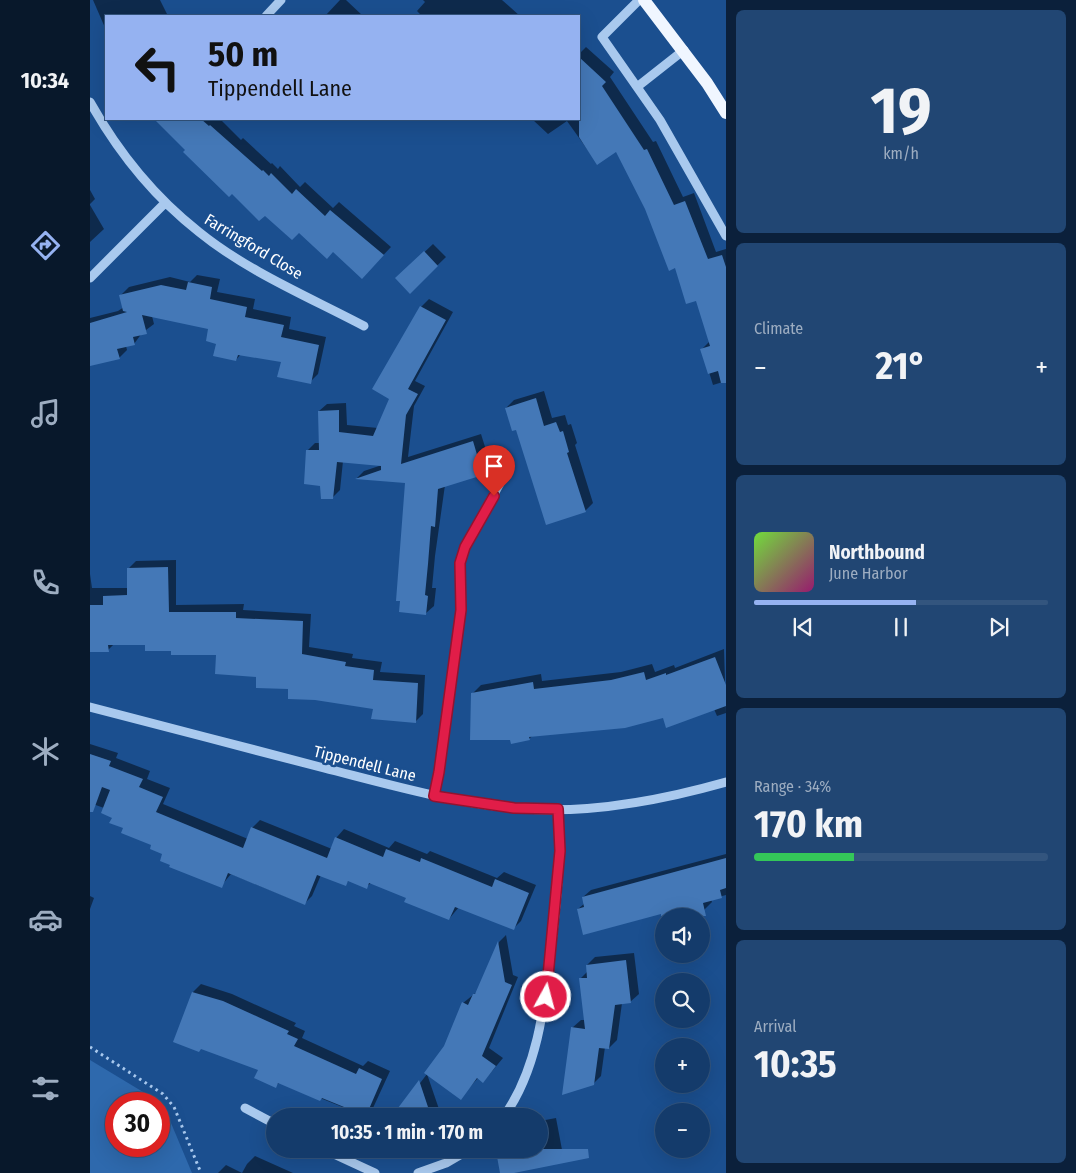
<!DOCTYPE html>
<meta charset="utf-8">
<style>
body{margin:0;font-family:"Fira Sans Condensed",sans-serif;background:#214673;color:#f1f3f6;height:100vh;display:flex;flex-direction:column;font-size:19px;white-space:nowrap}
*{box-sizing:border-box;margin:0}
p{font-size:16px;color:#9dadc1}
.icon{flex:none;width:28px;height:28px;fill:none;stroke:currentColor;stroke-width:2;stroke-linecap:round;stroke-linejoin:round}
.map{position:relative;flex:1;overflow:hidden}
.side{display:flex;flex-direction:column;gap:10px;padding:10px;background:#0b203b;width:350px}
.side>*{flex:none}
.guide{position:absolute;left:15px;top:15px;width:475px;height:105px;border-radius:0px;box-shadow:0 5px 20px #0002,0 0 0 1px #33557e;background:#95b2f1;color:#111;overflow:hidden}
.buttons{position:absolute;left:565px;top:908px;display:grid;gap:10px}
.buttons a{display:grid;place-items:center;width:55px;height:55px;border-radius:50%;background:#143b6b;box-shadow:0 5px 20px #0002,0 0 0 1px #33557e;font-size:25px}
.speed{position:absolute;left:15px;top:1092px;display:flex;gap:10px;font-size:25px;font-weight:700;text-align:center}
.speed>*{display:grid;place-content:center;width:65px;height:65px;border-radius:50%;background:#143b6b;box-shadow:0 5px 20px #0002,0 0 0 1px #33557e;line-height:1}
.speed .limit{border:8px solid #d22;background:#fff;color:#111}
.pin{position:absolute;display:grid;place-items:center;width:42px;height:42px;color:#fff;margin:-51px -21px;border-radius:50% 50% 50% 0;rotate:-45deg;box-shadow:0 0 5px #0007}
.pin .icon{rotate:45deg}
.me{position:absolute;width:55px;margin:-28px;rotate:7deg;stroke-linejoin:round;filter:drop-shadow(0 0 4px #0008)}
.turn{display:flex;align-items:center;gap:18px;height:105px;padding:0 20px;font-size:22px}
.turn .icon{width:65px;height:65px;stroke-width:2.5}
.turn b{display:block;font-size:35px;line-height:42px}
.big{font-size:38px;font-weight:700;line-height:1.1}
.side .card{flex:1;display:flex;flex-direction:column;justify-content:center;gap:8px;min-width:0;padding:0 18px;border-radius:8px;background:#214673}
.side .dial{align-items:center;gap:0}
.dial b{font-size:65px;line-height:1}
.song{display:flex;align-items:center;gap:15px}
.cover{width:60px;height:60px;border-radius:8px;background:linear-gradient(135deg,hsl(100 70% 55%),hsl(320 70% 35%))}
.played{height:5px;border-radius:2px;background:linear-gradient(90deg,#95b2f1 55%,#33557e 55%)}
.keys{display:flex;justify-content:space-around;direction:ltr}
.heat{display:flex;justify-content:space-between;align-items:center;font-size:28px;direction:ltr}
.charge{height:8px;border-radius:4px;background:linear-gradient(90deg,#34c759 34%,#33557e 0)}
.trip{position:absolute;left:176px;top:1108px;width:282px;height:50px;border-radius:25px;background:#143b6b;box-shadow:0 5px 20px #0002,0 0 0 1px #33557e;font-weight:700;line-height:50px;text-align:center}
main{display:flex;flex:1;min-height:0}
.dock{display:flex;flex-direction:column;width:90px;justify-content:space-around;align-items:center;background:#08182b;color:#9dadc1}
.dock .icon{width:35px;height:35px}
.dock .active{color:#95b2f1}
.dock b{font-size:22px;color:#f1f3f6}
.map>svg:first-child{display:block}
</style>
<main>
<nav class="dock">
<b>10:34</b>
<svg class="icon active" aria-label="directions" viewBox="0 0 24 24"><path d="M12 3l9 9-9 9-9-9zM9 14v-3h6M13 9l2 2-2 2"/></svg>
<svg class="icon" aria-label="music" viewBox="0 0 24 24"><path d="M9 18V5l10-2v13"/><circle cx="6" cy="18" r="3"/><circle cx="16" cy="16" r="3"/></svg>
<svg class="icon" aria-label="phone" viewBox="0 0 24 24"><path d="M5 4h4l2 5-3 2q2 4 5 5l2-3 5 2v4C11 20 4 13 5 4z"/></svg>
<svg class="icon" aria-label="climate" viewBox="0 0 24 24"><path d="M12 3v18M4 7l16 10M4 17L20 7"/></svg>
<svg class="icon" aria-label="car" viewBox="0 0 24 24"><path d="M5 17H2v-5l4-1 3-4h7l3 4 3 1v5h-3M9 17h6M6 11h13"/><circle cx="7" cy="17" r="2"/><circle cx="17" cy="17" r="2"/></svg>
<svg class="icon" aria-label="filters" viewBox="0 0 24 24"><path d="M4 7h16M4 17h16"/><circle cx="9" cy="7" r="2"/><circle cx="15" cy="17" r="2"/></svg>
</nav>
<div class="map">
<svg width="636" height="1173" viewBox="0 0 636 1173">
<rect width="100%" height="100%" fill="#1b4f8f"/>
<path fill="#2e69ad" fill-rule="evenodd" d="M0,1060L73,1104L102,1173H0ZM26,1104H69V1146H26Z"/>
<path fill="#0007" d="M3,0H70L78,16H16V30Z
M250,0H256L273,16H235Z
M333,0H412L430,16H332L327,11L335,2Z
M496,47L524,72L520,77L563,142L566,141L593,197L604,193L626,252L636,249V381L623,385L612,349L620,341L607,299L586,267L527,150L507,163L477,121L458,134L443,120L489,119V54Z
M66,119H130L151,140L153,138L181,164L182,163L188,169L190,166L210,187L215,182L243,208L249,202L301,247L280,269L243,251L209,232L97,149Z
M0,190L5,199L0,204Z
M0,205L14,229L0,242Z
M343,244L356,257L320,292L307,278Z
M107,275L130,279L127,292L165,299L163,309L201,317L199,329L236,337L228,374L220,382L192,361L151,354L146,360L127,343L120,328L62,316L64,324L52,333L44,344L36,346L37,350L29,358L0,365V318L28,311L34,307L31,295L39,287L80,277L100,282Z
M339,299L363,312L325,381L335,386L324,406L318,457L391,434L401,466L393,474L355,485L345,556L342,588H346L344,606L336,613L317,482L267,478L274,471L292,465L253,461L250,490L242,498L217,451L225,443H230L229,411L237,404L256,403L257,425L288,428L301,398L284,389L331,307Z
M454,391L462,418L475,415L478,425L481,424L487,443L485,445L503,503L495,511L427,428L416,408L424,400Z
M86,560V605L154,604L153,610L221,614L219,647L263,654L262,658L292,662L290,672L335,675L333,714L325,722L284,708L199,688L168,675L127,653L82,649L56,643L24,644L18,650L0,634V574L2,588H38V569L46,561Z
M634,649L636,713L627,716L624,709L442,736L439,739H421L382,694L391,685L451,674L452,681L531,672L562,664L565,672L584,665L585,668Z
M0,744L28,753L26,758L60,771L57,779L80,788L73,804L158,839L162,828L170,820L242,849L247,837L254,829L299,848L305,841L337,854L340,851L407,878L414,872L446,885L431,921L423,929L369,907L359,919L318,897L281,883L276,887L259,880L255,885L231,875L222,896L214,904L141,874L131,886L81,864L74,853L34,827L14,808L0,803Z
M636,854V895L621,899L622,902L614,910L588,916H574L573,920L571,913L488,909L495,903L493,897L501,890Z
M0,896L4,898L0,909Z
M416,935L423,975L428,977L399,1048L413,1058L393,1082L388,1078L370,1098L355,1047L373,1003L388,991L409,942Z
M544,953L549,994L540,1002L532,1003L527,1040L519,1048L515,1047L511,1076L503,1084L482,1028L491,1020H495L490,979L498,971L497,965L505,957Z
M111,984L142,994L206,1023L204,1026L215,1031L212,1038L273,1066L278,1061L300,1071L283,1108L275,1116L190,1082L185,1086L169,1069L112,1048L84,1041L103,992Z
M337,1074L350,1112L346,1116H305Z
M466,1118L473,1155L418,1173H412L407,1152L410,1149H450V1121Z
M165,1156L203,1173H152L157,1164Z
M136,1165L152,1173H128Z"/>
<path fill="#4478b7" d="M489,57L516,82L512,86L554,150L557,149L584,205L595,201L618,259L632,255L636,267V383H631L628,371L618,374L610,349L620,346L606,301L596,304L585,268L579,271L555,209L526,152L507,165L489,137Z
M64,119H111L119,126L120,125L172,171L173,170L179,176L181,173L202,194L206,189L235,216L240,210L294,255L272,279L243,252L237,259L209,233L202,240L175,216L169,221L142,194L139,197L93,152L95,150Z
M334,251L348,266L320,294L305,278Z
M98,282L122,287L120,299L157,307L155,317L194,325L191,337L229,345L221,384L187,377L191,362L148,355L146,361L123,356L126,344L116,341L118,329L52,315L57,334L43,337L45,345L27,349L30,359L0,366V323L37,312L33,311L29,295L71,285L96,290Z
M330,306L356,320L318,389L328,394L316,415L311,464L383,441L393,475L348,489L345,527L341,526L338,564L335,595L338,596L336,615L309,612L310,601H306L315,483L265,479L291,470V466L247,462L243,499H231L230,486L214,484L216,450H229L228,411L249,410V432L283,436L299,399L282,389Z
M446,398L454,426L466,422L470,432L473,431L479,452L477,453L496,512L456,525L426,430L422,431L415,408Z
M78,567L79,612H146V618L213,621L212,654L256,662L255,666L284,670L283,680L328,683L326,723L281,719L283,709L225,700L198,699V689L166,688V677L125,674L126,655H81V651H55V645H18L19,652H0V605H13V596L37,595V568Z
M625,657L636,685V706L576,728L573,718L535,728L439,737L440,740L421,744L420,740H380L381,693L443,682L444,689L521,680L554,672L556,680L576,673V675Z
M0,754L21,761L19,766L53,779L49,787L73,797L66,812L153,848L161,827L237,858L245,837L293,857L296,849L330,862L331,858L402,887L405,879L439,893L424,930L365,907L359,920L314,902L316,898L279,883L277,889L258,881L256,886L227,875L215,905L138,873L132,888L79,867L80,865L70,861L72,854L60,849L61,845L31,833L33,828L19,823L22,818L11,813L20,790L12,787L3,812H0Z
M636,858V888L630,890L632,898L613,903L616,916H571V914L493,935L487,909L494,907L492,897Z
M408,941L415,982L422,985L392,1056L406,1066L393,1083L387,1078L371,1100L334,1073L354,1046L372,1002L378,1005L383,994H385Z
M536,960L541,1003L525,1005L519,1049L509,1048L504,1085L472,1095L481,1027L495,1029L489,978H497L496,965Z
M102,992L133,1001L199,1031L197,1034L208,1039L204,1046L266,1074L269,1068L292,1079L276,1116L232,1098L230,1101L188,1083L186,1088L164,1078L168,1070L111,1049L109,1052L83,1042Z
M329,1080L341,1116H302Z
M419,1149H498L499,1158L424,1173H410L406,1151Z"/>
<g fill="none" stroke-linecap="round" stroke-linejoin="round">
<path stroke="#a9c9ee" stroke-width="3" stroke-dasharray="2.5 4" stroke-linecap="butt" d="M0,1047L73,1094L84,1107L111,1173"/>
<path stroke="#a9c9ee" stroke-width="9" d="M549,0L512,37L570,120L636,236
M176,16L191,0
M547,87L594,50
M0,102C28,152 63,196 109,232C157,271 219,297 274,326
M0,278L75,203
M0,707C78,727 156,748 234,768C297,784 359,802 423,808C493,815 569,801 636,782
M344,796L349,772L371,610L370,563L375,547L410,483
M155,1108L185,1124
M414,1116C449,1068 455,1000 462,942C467,898 472,853 468,809
M233,1149L285,1173
M328,1173L356,1163L380,1149"/>
<path stroke="#f0f6ff" stroke-width="12" d="M554,0L617,83L636,113"/>
</g>
<g fill="none" stroke-linecap="round" stroke-linejoin="round">
<g stroke="#92132f" stroke-width="12">
<path id="route" d="M404,496L375,547L370,563L371,610L349,772L344,796L424,808L468,809L470,851L456,997"/>
</g>
<use href="#route" stroke="#e11d48" stroke-width="9"/>
</g>
<g text-anchor="middle" stroke-width="5" stroke-linejoin="round" paint-order="stroke">
<g font-size="16" fill="#fff" stroke="#1b4f8f">
<text transform="translate(164 246) rotate(31)" y="6">Farringford Close</text>
<text transform="translate(275 763) rotate(14)" y="6">Tippendell Lane</text>
</g>
</g>
</svg>
<div class="buttons">
<a><svg class="icon" aria-label="sound" viewBox="0 0 24 24"><path d="M4 9h4l5-4v14l-5-4H4zM17 9q2 3 0 6"/></svg></a>
<a><svg class="icon" aria-label="search" viewBox="0 0 24 24"><circle cx="10" cy="10" r="6"/><path d="M15 15l6 6"/></svg></a>
<a>+</a>
<a>−</a>
</div>
<div class="speed"><div class="limit">30</div></div>
<div class="pin" style="left:404px;top:496px;background:#d93025"><svg class="icon" aria-label="arrive" viewBox="0 0 24 24"><path d="M6 21V4h12l-3 4 3 4H6"/></svg></div>
<svg class="me" style="left:456px;top:997px" viewBox="-20 -20 40 40"><circle r="17" fill="#e11d48" stroke="#fff" stroke-width="3"/><path d="M0-11L8 9 0 5-8 9z" fill="#fff"/></svg>
<div class="trip">10:35 · 1 min · 170 m</div>
<div class="guide">
<div class="turn"><svg class="icon" aria-label="left" viewBox="0 0 24 24"><path d="M17 20v-9H6M10 6l-5 5 5 5"/></svg><div><b>50 m</b>Tippendell Lane</div></div>
</div>
</div>
<section class="side">
<div class="card dial"><b>19</b><p>km/h</p></div>
<div class="card"><p>Climate</p>
<div class="heat"><a>−</a><b class="big">21°</b><a>+</a></div>
</div>
<div class="card">
<div class="song"><i class="cover"></i><div><b>Northbound</b><p>June Harbor</p></div></div>
<div class="played"></div>
<div class="keys"><svg class="icon" aria-label="previous" viewBox="0 0 24 24"><path d="M18 5L8 12l10 7zM5 5v14"/></svg><svg class="icon" aria-label="pause" viewBox="0 0 24 24"><path d="M8 5v14M16 5v14"/></svg><svg class="icon" aria-label="next" viewBox="0 0 24 24"><path d="M6 5l10 7-10 7zM19 5v14"/></svg></div>
</div>
<div class="card"><p>Range · 34%</p><b class="big">170 km</b><div class="charge"></div></div>
<div class="card"><p>Arrival</p><b class="big">10:35</b></div>
</section>
</main>
